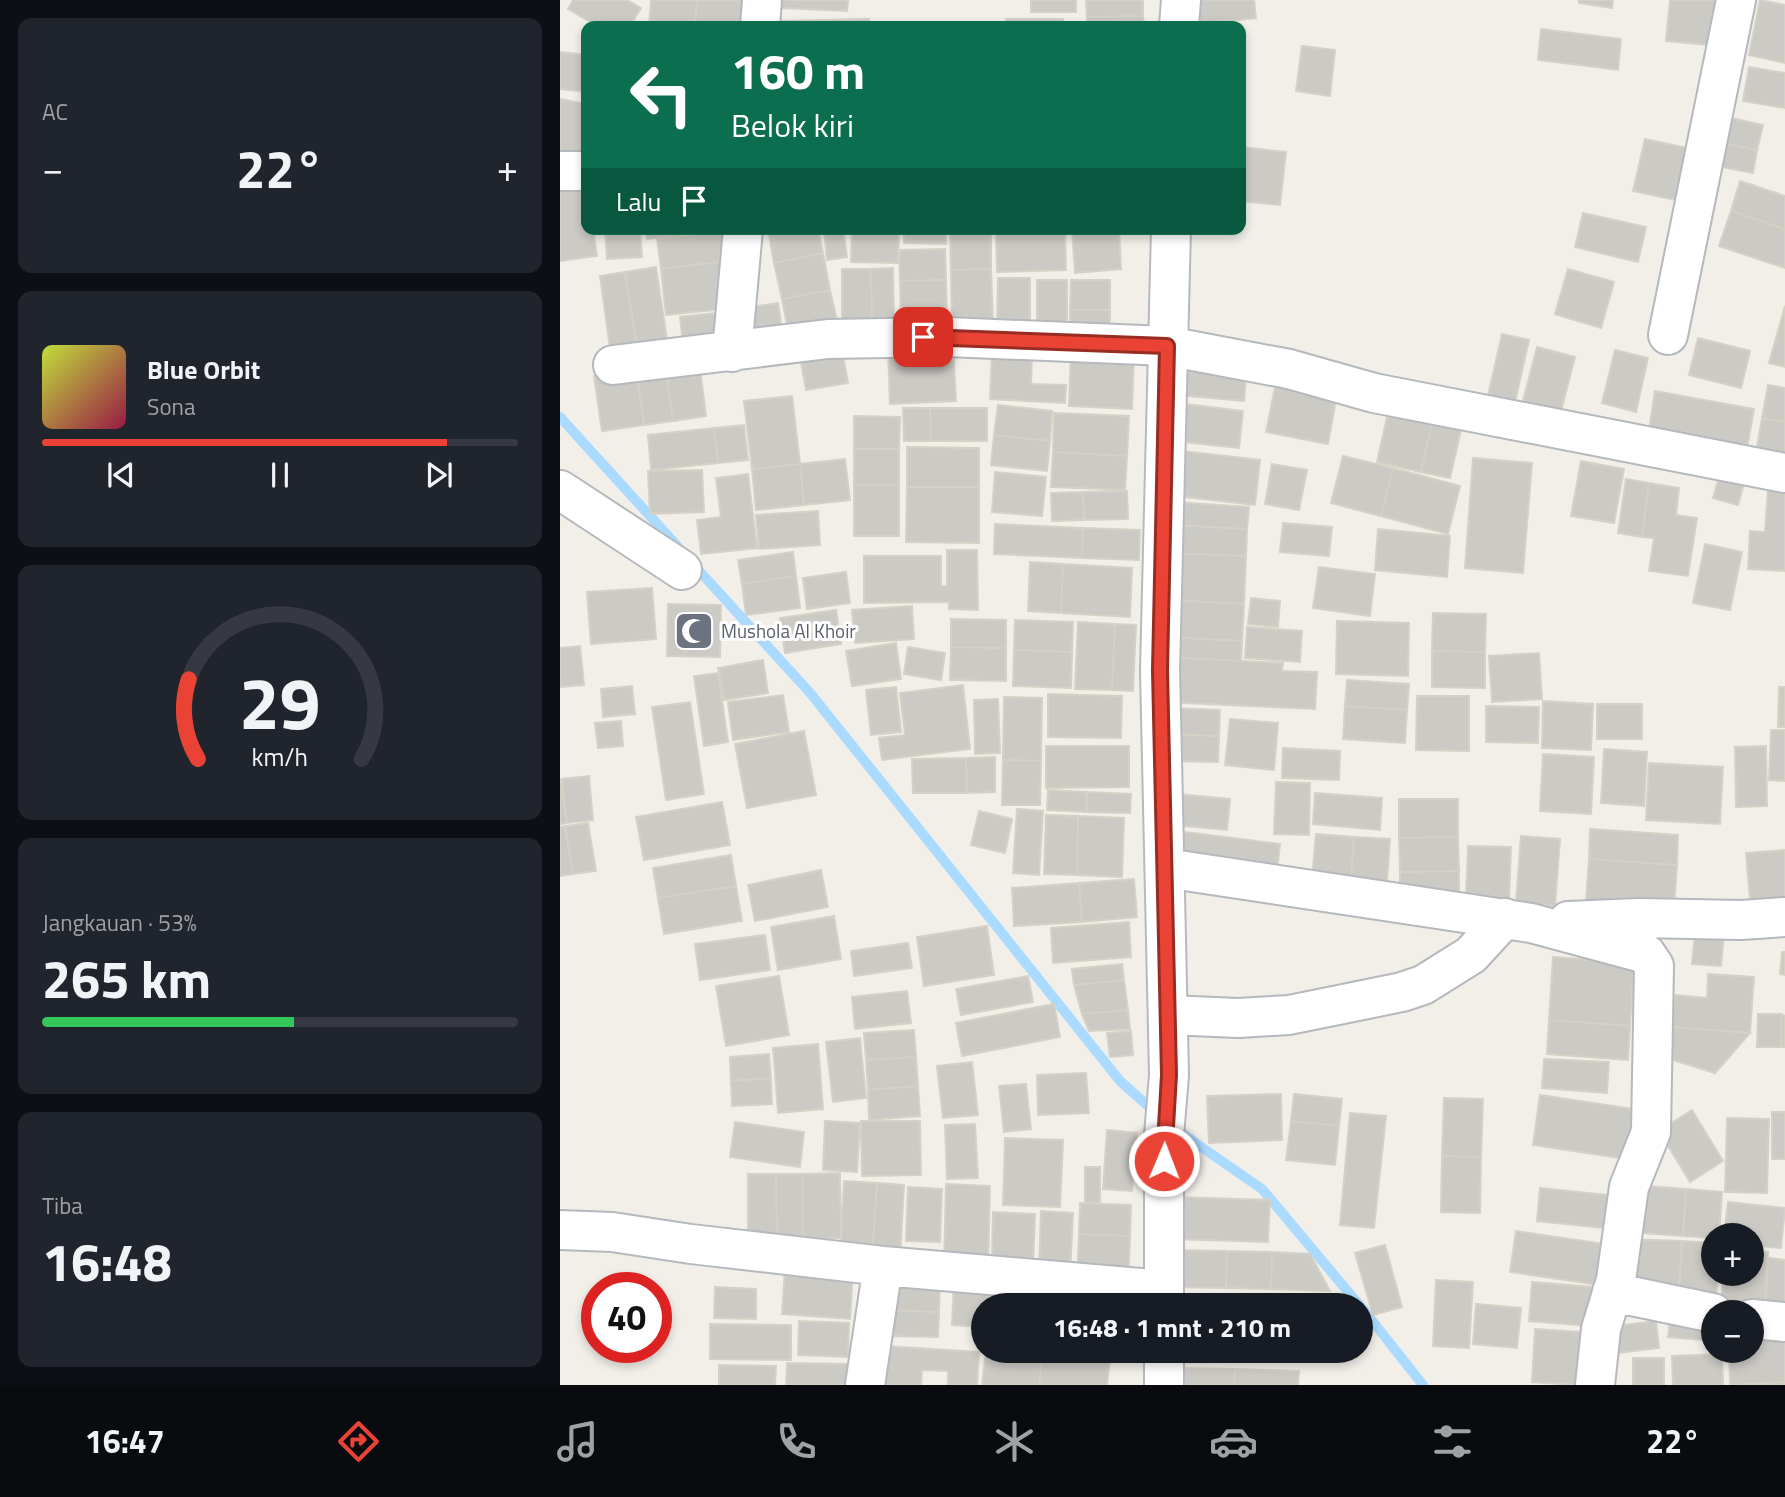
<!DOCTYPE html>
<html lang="id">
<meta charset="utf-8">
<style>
body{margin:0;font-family:"Titillium Web",sans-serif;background:#20242c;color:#f1f3f6;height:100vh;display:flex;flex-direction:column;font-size:26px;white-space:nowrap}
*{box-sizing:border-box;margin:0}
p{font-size:23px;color:#9ea1a6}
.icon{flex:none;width:38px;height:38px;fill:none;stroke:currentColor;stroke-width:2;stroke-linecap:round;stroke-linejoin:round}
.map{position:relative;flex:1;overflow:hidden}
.details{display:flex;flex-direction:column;gap:18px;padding:18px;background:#0d0f14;width:560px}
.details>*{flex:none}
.guide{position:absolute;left:21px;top:21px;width:665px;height:214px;border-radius:14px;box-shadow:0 4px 10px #0003;background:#0b6e4f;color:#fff;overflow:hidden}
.controls{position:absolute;left:1141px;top:1223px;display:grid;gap:14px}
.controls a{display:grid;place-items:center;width:63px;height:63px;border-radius:50%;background:#171b24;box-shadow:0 4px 10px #0003;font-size:35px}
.speed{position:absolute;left:21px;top:1272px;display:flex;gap:14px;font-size:35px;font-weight:700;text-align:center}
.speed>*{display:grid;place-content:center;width:91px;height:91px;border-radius:50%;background:#171b24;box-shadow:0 4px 10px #0003;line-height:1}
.speed .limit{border:10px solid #d22;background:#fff;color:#111}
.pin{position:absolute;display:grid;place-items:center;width:60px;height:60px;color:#fff;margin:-30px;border-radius:14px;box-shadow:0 4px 10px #0006}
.me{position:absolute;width:77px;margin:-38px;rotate:1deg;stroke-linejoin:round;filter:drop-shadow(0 0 5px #0008)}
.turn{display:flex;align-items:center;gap:24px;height:147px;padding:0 35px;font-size:32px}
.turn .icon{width:91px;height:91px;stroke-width:2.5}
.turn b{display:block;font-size:49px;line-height:60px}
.then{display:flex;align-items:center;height:66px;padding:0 35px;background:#0003;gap:14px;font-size:26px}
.big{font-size:52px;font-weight:700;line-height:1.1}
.details .widget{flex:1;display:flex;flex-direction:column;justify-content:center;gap:10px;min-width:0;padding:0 24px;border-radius:14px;background:#20242c}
.details .dial{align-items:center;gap:0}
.dial svg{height:182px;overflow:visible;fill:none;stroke:#363941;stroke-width:7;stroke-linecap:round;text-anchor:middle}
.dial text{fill:#f1f3f6;stroke:none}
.song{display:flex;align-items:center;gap:21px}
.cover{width:84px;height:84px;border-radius:10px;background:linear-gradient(135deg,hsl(70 70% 55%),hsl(340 70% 35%))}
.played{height:7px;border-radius:4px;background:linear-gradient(90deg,#ea4335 85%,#363941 85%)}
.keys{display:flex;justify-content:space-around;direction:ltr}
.heat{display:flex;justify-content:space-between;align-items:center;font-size:38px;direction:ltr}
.charge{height:10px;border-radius:5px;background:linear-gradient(90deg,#34c759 53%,#363941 0)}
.trip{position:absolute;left:411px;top:1293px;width:402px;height:70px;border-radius:35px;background:#171b24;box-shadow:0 4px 10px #0003;font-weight:700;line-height:70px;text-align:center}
.tab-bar{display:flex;height:112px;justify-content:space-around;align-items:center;background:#090b0e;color:#9ea1a6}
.tab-bar .icon{width:49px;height:49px}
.tab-bar .active{color:#ea4335}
.tab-bar b{font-size:32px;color:#f1f3f6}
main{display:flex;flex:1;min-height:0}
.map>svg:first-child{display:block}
</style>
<main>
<section class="details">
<div class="widget"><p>AC</p>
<div class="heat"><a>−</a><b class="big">22°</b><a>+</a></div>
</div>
<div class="widget">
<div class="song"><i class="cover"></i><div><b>Blue Orbit</b><p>Sona</p></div></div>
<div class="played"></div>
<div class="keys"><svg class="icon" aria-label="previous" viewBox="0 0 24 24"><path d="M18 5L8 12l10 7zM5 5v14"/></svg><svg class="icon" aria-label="pause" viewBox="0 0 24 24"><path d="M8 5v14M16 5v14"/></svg><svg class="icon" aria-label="next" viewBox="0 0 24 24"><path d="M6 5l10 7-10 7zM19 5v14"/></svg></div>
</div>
<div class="widget dial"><svg viewBox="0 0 100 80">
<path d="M14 69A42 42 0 1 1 86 69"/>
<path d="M14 69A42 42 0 0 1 10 34" stroke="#ea4335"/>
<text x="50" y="56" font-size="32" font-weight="700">29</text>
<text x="50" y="72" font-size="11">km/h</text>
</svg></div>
<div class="widget"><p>Jangkauan · 53%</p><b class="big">265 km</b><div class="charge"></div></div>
<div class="widget"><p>Tiba</p><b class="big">16:48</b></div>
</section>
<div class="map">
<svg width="1225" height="1385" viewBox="0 0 1225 1385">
<rect width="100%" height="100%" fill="#f1efe8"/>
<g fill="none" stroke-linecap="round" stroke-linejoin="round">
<path stroke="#aadaff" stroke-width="10" d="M0,417L120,549
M133,564L251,694L560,1081L596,1113
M614,1128L702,1189L800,1306
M802,1308L863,1385"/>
</g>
<path fill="#cccac5" stroke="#d6d1c6" stroke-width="2" d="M13,0H67L81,8L70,26H37L8,9Z
M91,0H137L135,26H89Z
M137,0H193L192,26H135Z
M221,0H288L287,11L221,8Z
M471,0H516V12H471Z
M526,0H583V16L527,17Z
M638,0H694L696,18L641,24Z
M1019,0H1053L1052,8L1019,3Z
M1110,0H1164L1160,46L1106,41Z
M1200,0L1225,5V63L1189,55Z
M583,16L584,26H527V17Z
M309,19V26H221L220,21Z
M446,19H503V26H446Z
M402,25V26H326Z
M981,29L1061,39L1058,70L978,60Z
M742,46L775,50L770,96L736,91Z
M0,52L26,55V92L0,89Z
M1189,67L1225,73V108L1183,101Z
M0,99L26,104V162L0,157Z
M1162,116L1203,125L1197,150L1157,142Z
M1085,139L1136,150L1125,202L1073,191Z
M1157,142L1197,150L1193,173L1152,165Z
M681,147L726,152L720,205L681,201Z
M1180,181L1225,196V229L1171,211Z
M26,187V229H33L37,256L0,261V190Z
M1171,211L1225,229V268L1159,246Z
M1023,213L1086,227L1078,262L1015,247Z
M45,229H80L82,257L47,259Z
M86,229H151V230L87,239Z
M208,229H258L263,253L214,263Z
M264,229H283L287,257L267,260Z
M292,229H339L338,263L291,262Z
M344,229H386V244L344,243Z
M390,229H431V269L391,270Z
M436,229H505L506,270L437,272Z
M512,229H559L561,269L515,273Z
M163,231L167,261L101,269L97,239Z
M385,249L386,280L340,281L339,250Z
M263,253L270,290L222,299L214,263Z
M167,261L172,308L106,315L101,269Z
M96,267L108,346L78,350L65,272Z
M333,268L334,326H312L311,269Z
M282,269H311L312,326H282Z
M431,269L433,324L392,325L391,270Z
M1008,269L1054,282L1041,328L995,314Z
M65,272L78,350L51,355L40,276Z
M438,278H470V326H437Z
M386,280L387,321L341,322L340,281Z
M477,280H507V334H477Z
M511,280H550V310H510Z
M270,290L278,325L229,335L222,299Z
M218,303L224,343L192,349L185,308Z
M1225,306V367L1209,363Z
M510,310H550V340H511Z
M165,312L169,347L124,352L120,317Z
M942,334L969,340L955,402L928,396Z
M1138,338L1190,351L1181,388L1129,375Z
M393,345L396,401L330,404L328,348Z
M977,347L1015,357L1001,411L963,401Z
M282,349L288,383L246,390L240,357Z
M511,350L574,353L572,409L509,406Z
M1055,350L1088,358L1076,412L1042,403Z
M432,351L472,353L471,384L506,385L505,403L430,399Z
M139,361L146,416L113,421L105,366Z
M621,361L687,367L684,401L618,395Z
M105,366L113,421L84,425L76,370Z
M76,370L84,425L42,431L34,376Z
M716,382L777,394L768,444L706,432Z
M1208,385L1225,388V422L1202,418Z
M1095,391L1194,409L1186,454L1088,437Z
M232,396L240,464L192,469L184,401Z
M618,403L683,411L679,448L614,441Z
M830,404L874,414L861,472L817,462Z
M438,405L492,411L490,441L434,435Z
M343,408H370L371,441H344Z
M370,408H427V441H371Z
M494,413L569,416L567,456L493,452Z
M874,414L903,421L890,478L861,472Z
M294,416L340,417L339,449H294Z
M1202,418L1225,422V458L1196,453Z
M184,425L188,460L158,463L154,428Z
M154,428L158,463L91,470L88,435Z
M434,435L490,441L487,471L431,465Z
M347,447L419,448V487H347Z
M294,449H339V485H294Z
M613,450L700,460L695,505L608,495Z
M493,452L567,456L565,490L491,487Z
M783,456L833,468L821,516L771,503Z
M913,458L972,463L963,573L905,568Z
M285,459L290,500L244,505L240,464Z
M1021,461L1064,469L1054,523L1011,516Z
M240,464L244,505L196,510L192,469Z
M712,464L747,470L739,510L705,504Z
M833,468L900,486L888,534L821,516Z
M142,470L144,512L90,514L88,471Z
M435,472L486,477L482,516L432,512Z
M1160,473L1185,480L1178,505L1153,498Z
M188,474L197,548L141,554L137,520L161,517L156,478Z
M1066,479L1089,483L1082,537L1058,533Z
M1089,483L1119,488L1116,515L1137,518L1128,576L1089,571L1094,538L1082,537Z
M294,485H339V536H294Z
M347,487H419V543L346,542Z
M1208,490L1225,491V571L1188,569L1190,531L1205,532Z
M567,491L568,519L524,520L523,492Z
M523,492L524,520L492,521L491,493Z
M614,502L689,507L687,529L612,525Z
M258,511L260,545L199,549L196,515Z
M723,523L772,527L769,556L720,552Z
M435,524L523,528L522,558L434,554Z
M612,525L687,529L686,556L611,553Z
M523,528L580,530L579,560L522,558Z
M818,529L890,536L887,577L815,570Z
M1145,544L1182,552L1170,610L1133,603Z
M387,550H417L418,610L389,609V602L304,603V556H381V586H387Z
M233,552L236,576L182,584L178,560Z
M611,553L686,556L684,604L609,600Z
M470,562L503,564L501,613L468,611Z
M503,564L572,568L570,617L501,613Z
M759,567L815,574L810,616L753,608Z
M286,572L290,603L247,609L243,578Z
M236,576L240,608L186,615L182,584Z
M92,588L96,639L31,644L27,592Z
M691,598L720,601L718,627L688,624Z
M609,600L684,604L682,641L607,637Z
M108,604L161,605L160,657L107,656Z
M352,606L354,639L295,643L292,610Z
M276,610L281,644L225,653L220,618Z
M873,613L926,614L925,652L872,651Z
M391,619L446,620V648L391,647Z
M455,620L513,622L512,652L454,650Z
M777,621L849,623L848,676L776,674Z
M518,622L555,624L552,690L515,689Z
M555,624L576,625L573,691L552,690Z
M687,627L742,631L740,662L685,658Z
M607,637L682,641L681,661L606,657Z
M336,643L341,679L292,686L286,651Z
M20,646L24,685L0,687V648Z
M348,647L385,653L381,680L344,674Z
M391,647L446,648V681L390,680Z
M454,650L512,652L511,688L453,686Z
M872,651L925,652V688L872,687Z
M979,653L982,699L932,702L929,656Z
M606,657L723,663L722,671L757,672L755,709L604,702Z
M203,660L208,693L164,700L158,668Z
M158,673L168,742L144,746L134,676Z
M787,680L849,684L847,710L785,706Z
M403,685L410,749L322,760L319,738L345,735L340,693Z
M72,686L75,714L43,717L41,689Z
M336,687L341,732L311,735L306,690Z
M1219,687H1225V727H1218Z
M488,694L562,696L561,738L488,737Z
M223,695L229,732L173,740L168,702Z
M857,696H909V751L856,750Z
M444,697L482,698L481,761L443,760Z
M438,699L440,753L415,754L414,700Z
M983,701L1033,704L1031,750L982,748Z
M130,702L144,794L106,800L92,707Z
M1037,704H1082V739H1037Z
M785,706L847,710L845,743L783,739Z
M926,706L979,707L978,743L926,742Z
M609,708L660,710L659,736L608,734Z
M670,719L718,723L714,770L665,765Z
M61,721L63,746L38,748L35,723Z
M1211,730H1225V781L1209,780Z
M244,731L256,795L187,808L175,744Z
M608,734L659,736L658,762L607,761Z
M486,746H569V787L486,788Z
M1206,746L1207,806L1176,807L1175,747Z
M723,748L780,751L779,780L722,778Z
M1044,749L1087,752L1084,806L1041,803Z
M983,754L1034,757L1031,814L980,811Z
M435,757V792L407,793L406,758Z
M406,758L407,793H353L352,759Z
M443,760L481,761L480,805H442Z
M1089,763L1163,767L1160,824L1086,820Z
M29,776L33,820L7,823L2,779Z
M0,779L7,823L0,824Z
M716,782L750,783L749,835L714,834Z
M488,790L527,792V812L487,810Z
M527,792L571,794L570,813L527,812Z
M755,793L822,798L820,830L753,824Z
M617,794L670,799L667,830L614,825Z
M839,799H898V837L839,838Z
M162,802L170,845L84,860L76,817Z
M457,809L483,811L479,875L453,873Z
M419,811L452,819L445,853L411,845Z
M486,815L518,816L517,875L484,874Z
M518,816L564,818L562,877L517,875Z
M28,823L36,871L13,874L5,826Z
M5,826L13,874L0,876V827Z
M1030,829L1118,835L1117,865L1029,859Z
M617,831L720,844L716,879L613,865Z
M756,834L794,837L790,892L751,889Z
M961,836L1000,839L995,906L956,902Z
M794,837L830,839L826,895L790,892Z
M898,837L899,871L840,872L839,838Z
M908,846L951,847L949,900L906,898Z
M1225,850V907L1191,910L1186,853Z
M171,855L176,886L98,898L93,868Z
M1029,859L1117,865L1114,907L1026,901Z
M261,870L268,907L195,921L188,885Z
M899,871V896L840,897V872Z
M574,879L577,917L522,922L519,883Z
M519,883L522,922L454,926L452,888Z
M176,886L182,921L104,934L98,898Z
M274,916L281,959L218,970L211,927Z
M569,922L571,957L493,963L491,928Z
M427,926L434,975L364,986L357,937Z
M1135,931L1164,934L1161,966L1132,964Z
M205,935L210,970L140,980L135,944Z
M348,943L352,968L294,976L291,951Z
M1222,952H1225V975L1220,974Z
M993,957L1074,963L1070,1026L989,1020Z
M562,964L564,980L514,985L512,969Z
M1148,974L1194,977L1190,1033L1112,1027L1115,995L1147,998Z
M219,976L229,1035L166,1046L156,986Z
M468,976L473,1002L401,1015L396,989Z
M564,980L568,1010L522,1014L514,985Z
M347,991L351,1023L295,1029L292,997Z
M494,1004L500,1037L402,1056L396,1023Z
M568,1010L570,1029L529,1031L522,1014Z
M1198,1014H1221V1047H1197Z
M1221,1014L1225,1016V1047H1221Z
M989,1020L1070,1026L1068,1060L987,1054Z
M1112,1027L1190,1033L1155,1073L1113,1060Z
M354,1030L356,1057L306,1060L304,1033Z
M571,1031L573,1055L550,1057L547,1033Z
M300,1038L306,1098L273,1102L266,1042Z
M258,1044L263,1109L218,1113L213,1048Z
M209,1054L211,1078L171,1081L170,1057Z
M356,1057L358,1086L308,1090L306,1060Z
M984,1059L1049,1062L1047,1093L982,1088Z
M412,1062L418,1115L383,1118L377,1066Z
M526,1073L529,1113L478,1115L477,1075Z
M211,1078L212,1104L172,1106L171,1081Z
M466,1084L471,1129L444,1132L439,1086Z
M358,1086L360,1116L309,1120L308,1090Z
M721,1094L722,1140L649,1143L647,1096Z
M734,1094L782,1099L779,1126L731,1121Z
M980,1095L1074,1109L1067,1159L973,1145Z
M884,1098L923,1099L921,1157L882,1156Z
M1132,1110L1163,1161L1130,1182L1099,1131Z
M1212,1112H1225V1159H1212Z
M790,1113L826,1116L814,1228L780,1225Z
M1167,1118L1209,1119L1207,1193L1165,1192Z
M265,1121L300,1123L297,1172L263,1170Z
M301,1121H360L361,1175L302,1176Z
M731,1121L779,1126L775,1165L726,1160Z
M175,1122L244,1132L240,1167L170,1157Z
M415,1124L418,1178L387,1179L385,1125Z
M547,1130L577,1133L572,1191L543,1189Z
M445,1138L503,1140L500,1207L443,1205Z
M882,1156L921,1157L920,1213L881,1212Z
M525,1167H540V1203L525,1202Z
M280,1173L281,1238L243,1239V1174Z
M188,1174H216L217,1239H188Z
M216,1174H243V1239H217Z
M284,1181L317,1183L312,1257L280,1255Z
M317,1183L344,1185L340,1258L312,1257Z
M386,1184L430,1186L428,1268H384Z
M1072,1185L1126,1189L1123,1236L1068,1232Z
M348,1187L382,1189L380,1242L346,1241Z
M980,1188L1056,1196L1053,1229L977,1221Z
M1126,1189L1162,1192L1159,1236H1153V1238L1123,1236Z
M614,1197L710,1200L708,1242L612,1239Z
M1168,1202L1225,1208L1221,1248L1192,1245V1236H1164Z
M520,1203L571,1205L570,1236L519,1234Z
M481,1211L513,1213L510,1275L479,1273Z
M433,1212L475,1214L473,1265L432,1263Z
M956,1231L1045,1244L1040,1285L950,1272Z
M519,1234L570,1236L568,1283L517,1281Z
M1064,1239L1122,1241L1119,1294L1062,1292Z
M1122,1241L1153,1243V1274H1158L1156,1296L1119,1294Z
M825,1245L842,1307L813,1315L795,1253Z
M610,1250L667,1251L666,1288L609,1287Z
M667,1251L712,1252L711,1289L666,1288Z
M1192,1251L1208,1252L1204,1315L1192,1312H1161L1163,1274H1192Z
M712,1252L750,1254L770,1291L711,1289Z
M1209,1258L1225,1260V1304L1205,1303Z
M225,1268L293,1272L290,1319L222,1314Z
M876,1280L913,1282L909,1348L873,1346Z
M327,1282L380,1283L379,1312L326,1310Z
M394,1282L461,1285L460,1306H424V1327L392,1325Z
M972,1282L1032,1287L1029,1326L969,1321Z
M155,1287L196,1289V1319L154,1318Z
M485,1290L543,1293L542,1306H484Z
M724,1294V1306H640V1295Z
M916,1304L961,1308L957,1348L913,1344Z
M326,1310L379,1312L378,1337L326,1336Z
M1111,1314L1153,1318V1341L1108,1337Z
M239,1321L289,1323L288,1357L238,1355Z
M1096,1321L1099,1348L1050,1354L1047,1327Z
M150,1324L231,1325V1360L150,1359Z
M975,1329L1020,1332L1016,1385L972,1382Z
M1225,1335V1382L1170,1385L1169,1351H1192V1336Z
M324,1346L419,1352L417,1385H388V1371L362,1370L361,1385H321Z
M426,1351H483L479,1385H422Z
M483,1351L550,1358L547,1385H479Z
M1162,1354L1163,1385H1113L1112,1356Z
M1073,1358H1104V1385H1073Z
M227,1363L295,1364V1385H226Z
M159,1365L216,1366L215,1385H159Z
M619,1368L675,1369L674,1385H619Z
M675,1369L739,1371L738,1385H674Z
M1225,1382V1385H1170Z"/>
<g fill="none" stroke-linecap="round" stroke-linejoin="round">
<g stroke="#b5b8bc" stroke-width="42">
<path id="street" d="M200,26L202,0
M0,171H26
M1108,335L1176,0
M172,352L183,229
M53,365L268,339L387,337L607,346L729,369L814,393L1225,473
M0,490L122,570
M605,868L971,923L1086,954L1094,966L1091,1132L1069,1187L1056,1280L1041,1329L1035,1385
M1008,921L1079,918L1181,920L1225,917
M608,1015L678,1018L729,1015L842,992L863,985L911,955L945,918
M0,1230L52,1232L131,1244L323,1266L604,1290
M1052,1292L1153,1313
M1192,1319L1225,1322
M305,1385L323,1266"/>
</g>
<g stroke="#b6babf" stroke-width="42">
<path id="secondary" d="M619,26L621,0
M604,1306V1135L609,1075L600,670L611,229
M604,1351V1385"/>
</g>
<use href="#street" stroke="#fff" stroke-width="38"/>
<use href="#secondary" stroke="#fff" stroke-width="38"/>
</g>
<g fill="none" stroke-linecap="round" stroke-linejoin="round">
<g stroke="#982c22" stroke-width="18">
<path id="route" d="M363,337L607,346L600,670L609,1075L604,1161"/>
</g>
<use href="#route" stroke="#ea4335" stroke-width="12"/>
</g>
<defs>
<g id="mosque-square" transform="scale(2.0125)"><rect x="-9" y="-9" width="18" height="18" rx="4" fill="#6b7280" stroke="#fff"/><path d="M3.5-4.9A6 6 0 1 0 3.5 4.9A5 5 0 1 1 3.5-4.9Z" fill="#fff"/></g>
</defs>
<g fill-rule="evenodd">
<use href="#mosque-square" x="134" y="631"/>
</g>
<g text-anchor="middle" stroke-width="6" stroke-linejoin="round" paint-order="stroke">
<g font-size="19" fill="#5b616d" stroke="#fff" text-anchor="start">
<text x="161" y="638">Mushola Al Khoir</text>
</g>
</g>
</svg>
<div class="controls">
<a>+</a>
<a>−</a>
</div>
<div class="speed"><div class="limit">40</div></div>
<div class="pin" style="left:363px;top:337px;background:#d93025"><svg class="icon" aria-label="arrive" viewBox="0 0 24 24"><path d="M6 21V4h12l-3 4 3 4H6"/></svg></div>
<svg class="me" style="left:604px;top:1161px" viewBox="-20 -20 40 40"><circle r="17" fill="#ea4335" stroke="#fff" stroke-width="3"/><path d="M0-11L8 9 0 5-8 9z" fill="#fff"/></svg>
<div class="trip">16:48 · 1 mnt · 210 m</div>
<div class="guide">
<div class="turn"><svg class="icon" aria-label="left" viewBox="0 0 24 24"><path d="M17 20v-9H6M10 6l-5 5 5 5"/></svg><div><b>160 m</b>Belok kiri</div></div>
<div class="then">Lalu<svg class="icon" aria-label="arrive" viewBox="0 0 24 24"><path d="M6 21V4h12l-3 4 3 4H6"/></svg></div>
</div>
</div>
</main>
<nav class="tab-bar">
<b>16:47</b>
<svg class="icon active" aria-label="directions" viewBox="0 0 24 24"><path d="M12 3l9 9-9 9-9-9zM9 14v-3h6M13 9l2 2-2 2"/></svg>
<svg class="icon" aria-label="music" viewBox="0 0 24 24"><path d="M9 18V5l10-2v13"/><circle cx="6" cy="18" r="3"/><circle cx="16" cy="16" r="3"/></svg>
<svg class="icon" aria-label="phone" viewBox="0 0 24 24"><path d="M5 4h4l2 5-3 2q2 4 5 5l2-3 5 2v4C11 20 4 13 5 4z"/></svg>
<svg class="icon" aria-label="climate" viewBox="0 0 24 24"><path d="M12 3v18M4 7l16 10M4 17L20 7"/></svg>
<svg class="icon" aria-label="car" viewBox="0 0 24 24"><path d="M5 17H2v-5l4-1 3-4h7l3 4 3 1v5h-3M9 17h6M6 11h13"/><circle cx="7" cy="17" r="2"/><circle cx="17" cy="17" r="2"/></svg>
<svg class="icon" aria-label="filters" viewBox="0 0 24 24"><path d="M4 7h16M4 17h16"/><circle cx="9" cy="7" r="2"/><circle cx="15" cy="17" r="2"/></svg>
<b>22°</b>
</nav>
